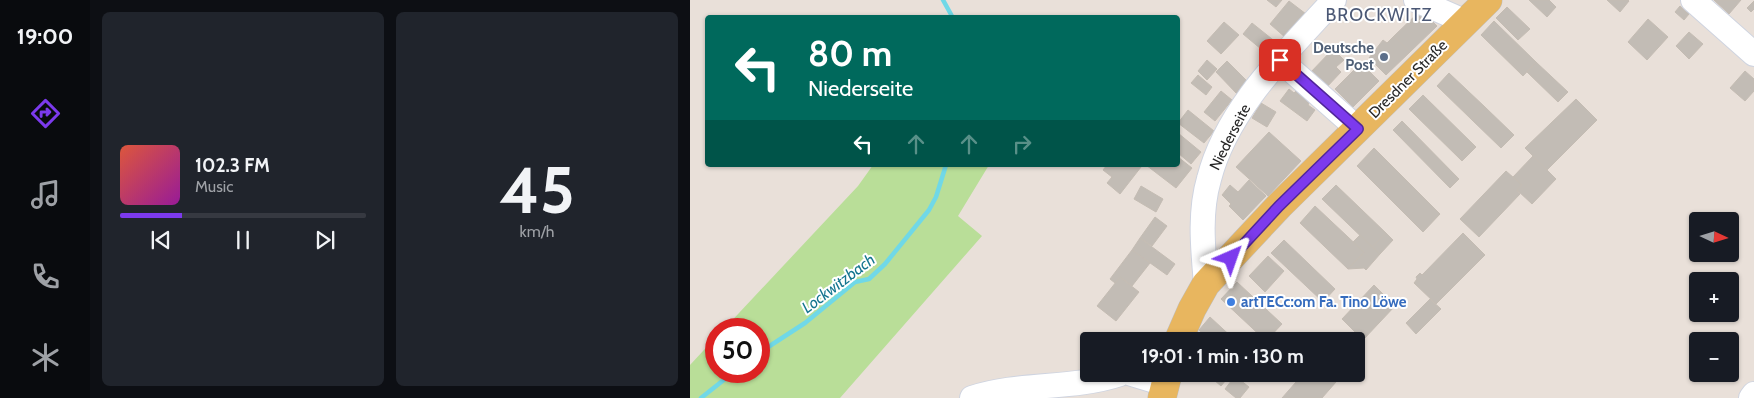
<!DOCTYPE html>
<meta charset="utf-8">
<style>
body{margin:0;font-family:Cabin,sans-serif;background:#20242c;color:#f1f3f6;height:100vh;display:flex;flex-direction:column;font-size:19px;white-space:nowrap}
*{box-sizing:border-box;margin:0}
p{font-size:16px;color:#9ea1a6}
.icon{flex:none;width:28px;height:28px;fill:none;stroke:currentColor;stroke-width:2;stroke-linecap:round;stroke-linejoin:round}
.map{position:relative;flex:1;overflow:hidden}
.drawer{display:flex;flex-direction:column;gap:12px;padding:12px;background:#0d0f14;width:600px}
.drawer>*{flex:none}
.banner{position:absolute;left:15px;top:15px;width:475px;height:152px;border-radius:5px;box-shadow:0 1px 4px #0004;background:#00695c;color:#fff;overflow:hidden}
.needle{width:32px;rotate:94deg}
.tools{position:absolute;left:999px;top:212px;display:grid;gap:10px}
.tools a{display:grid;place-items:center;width:50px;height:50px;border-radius:5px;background:#171b24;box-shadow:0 1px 4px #0004;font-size:25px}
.speed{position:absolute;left:15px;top:318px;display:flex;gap:10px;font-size:25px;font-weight:700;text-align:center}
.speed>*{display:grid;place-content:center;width:65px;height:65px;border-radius:50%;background:#171b24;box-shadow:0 1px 4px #0004;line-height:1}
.speed .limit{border:8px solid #d22;background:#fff;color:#111}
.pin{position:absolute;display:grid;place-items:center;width:42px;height:42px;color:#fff;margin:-21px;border-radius:10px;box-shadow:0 2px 8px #0006}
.me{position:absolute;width:55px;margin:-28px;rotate:43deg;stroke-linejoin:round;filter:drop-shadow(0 0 4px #0008)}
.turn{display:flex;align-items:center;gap:18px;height:105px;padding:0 20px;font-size:22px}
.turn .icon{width:65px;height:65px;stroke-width:2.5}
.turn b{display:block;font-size:35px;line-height:42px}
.lanes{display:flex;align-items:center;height:48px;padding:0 20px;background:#0003;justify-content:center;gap:25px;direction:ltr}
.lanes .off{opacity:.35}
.drawer .widget{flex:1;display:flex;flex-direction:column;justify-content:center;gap:8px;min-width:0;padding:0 18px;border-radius:8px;background:#20242c}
.drawer .dial{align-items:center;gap:0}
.dial b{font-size:65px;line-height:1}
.song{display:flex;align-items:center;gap:15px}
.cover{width:60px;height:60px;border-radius:8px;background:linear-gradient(135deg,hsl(10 70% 55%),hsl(300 70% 35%))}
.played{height:5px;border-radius:2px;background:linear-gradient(90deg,#7c3aed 25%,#363941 25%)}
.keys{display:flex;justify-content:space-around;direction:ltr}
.drawer .tiles{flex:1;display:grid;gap:12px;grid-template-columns:repeat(2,1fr)}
.trip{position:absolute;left:390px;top:332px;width:285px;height:50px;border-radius:5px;background:#171b24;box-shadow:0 1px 4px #0004;font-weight:700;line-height:50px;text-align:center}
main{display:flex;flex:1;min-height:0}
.tab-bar{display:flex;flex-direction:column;width:90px;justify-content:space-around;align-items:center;background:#090b0e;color:#9ea1a6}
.tab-bar .icon{width:35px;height:35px}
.tab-bar .active{color:#7c3aed}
.tab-bar b{font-size:22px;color:#f1f3f6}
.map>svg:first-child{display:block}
</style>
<main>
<nav class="tab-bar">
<b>19:00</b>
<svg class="icon active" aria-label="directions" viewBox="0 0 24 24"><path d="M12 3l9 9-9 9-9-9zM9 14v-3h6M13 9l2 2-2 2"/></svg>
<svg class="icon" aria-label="music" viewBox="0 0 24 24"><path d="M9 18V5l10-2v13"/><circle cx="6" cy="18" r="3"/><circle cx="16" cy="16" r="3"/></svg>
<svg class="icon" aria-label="phone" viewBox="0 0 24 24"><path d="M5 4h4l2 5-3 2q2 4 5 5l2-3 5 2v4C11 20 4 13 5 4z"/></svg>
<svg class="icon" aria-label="climate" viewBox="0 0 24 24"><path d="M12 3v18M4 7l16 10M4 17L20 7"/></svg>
</nav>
<section class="drawer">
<div class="tiles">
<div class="widget">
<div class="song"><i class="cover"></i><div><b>102.3 FM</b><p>Music</p></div></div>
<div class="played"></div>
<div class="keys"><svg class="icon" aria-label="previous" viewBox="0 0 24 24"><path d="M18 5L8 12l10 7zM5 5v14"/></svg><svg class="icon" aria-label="pause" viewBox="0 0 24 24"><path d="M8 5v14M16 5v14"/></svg><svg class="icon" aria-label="next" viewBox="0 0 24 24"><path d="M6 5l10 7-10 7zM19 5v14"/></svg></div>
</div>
<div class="widget dial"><b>45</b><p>km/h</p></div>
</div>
</section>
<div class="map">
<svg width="1064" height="398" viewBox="0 0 1064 398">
<rect width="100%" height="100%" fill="#e9e0d9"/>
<path fill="#b9de98" d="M183,165H299L268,216L292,236L150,398H0V365L26,337V371H69V329H34L168,186Z"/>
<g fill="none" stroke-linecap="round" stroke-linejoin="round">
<path stroke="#70d8e7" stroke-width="4.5" d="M253,0L263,18
M69,353L115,323L165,282L179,279L195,264L239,210L246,197L256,165
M11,398L45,371"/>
</g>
<path fill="#c2bcb5" stroke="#c4bcb3" d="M577,0H592L586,7Z
M839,0H859L866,7L857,17Z
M917,0H938L939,1L930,12Z
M1024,0H1051L1039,14Z
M599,1L616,14L596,38L580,24Z
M1064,1V9L1061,12L1057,8Z
M990,6L999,14L994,20L985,12Z
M817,7L840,29L828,40L806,18Z
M731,10L747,26L720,52L704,36Z
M958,19L978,37L957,60L938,42Z
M804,21L846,62L833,76L791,35Z
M534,22L549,35L531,54L517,41Z
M562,23L587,43L577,54L553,34Z
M999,32L1013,44L999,59L986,46Z
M704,36L720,52L696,75L679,58L693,40L697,43Z
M643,49L654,60L646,67L651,72L635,89L619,74Z
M517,60L527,69L517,80L508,71Z
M537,61L559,83L547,94L526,72Z
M846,62L878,92L868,102L837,72Z
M671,63L689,81L663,107L645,89Z
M1055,71L1064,79V91L1055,101L1040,88Z
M759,73L795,107L782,120L747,86Z
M508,75L522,87L516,95L501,83Z
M599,89L604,93L606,91L620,101L618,105L625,110L617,121L590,101Z
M531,91L542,100L525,121L514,112Z
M733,95L786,147L772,161L719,109Z
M886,99L907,120L857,170L835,148Z
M571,103L586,112L577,127L562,118Z
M795,107L824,135L811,148L782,120Z
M498,110L524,131L514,143L488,123Z
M712,121L769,179L760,188L703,130Z
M579,132L611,161L578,196L546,167Z
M488,133L511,152L501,164L488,153Z
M684,148L750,214L733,232L667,166Z
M843,156L866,179L842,204L827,190L832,185L823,177Z
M488,157L502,168L486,188L456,165H488Z
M417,165H449L451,167L430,194L417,183L422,177L413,170Z
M816,171L832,185L827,190L830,194L789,237L770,219Z
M559,180L576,196L553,220L539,206L541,204L532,195L540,185L548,192Z
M646,185L696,233L682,247L632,199Z
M451,186L473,199L466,212L444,199Z
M625,206L674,252L658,269L610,223Z
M465,217L477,226L462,246L450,238Z
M696,233L703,240L690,254L682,247Z
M773,233L795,255L746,304L724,283L727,279L726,277L730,273L732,275Z
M670,235L690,254L676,270L674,268L658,269L674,252L663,242Z
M450,238L485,264L477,275L442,250Z
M594,240L645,289L633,302L581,253Z
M442,250L460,263L442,286L430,277L425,283L420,279Z
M578,256L594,271L575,292L559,276Z
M430,277L449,292L426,321L407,306Z
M547,282L592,324L576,341L531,299Z
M684,285L705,306L673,340L652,319Z
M740,299L751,309L726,334L716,323Z
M520,317L546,341H521L509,330Z
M517,374H541L531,386Z
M613,374H653L632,398H592Z
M545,376L559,387L550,398H546L535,389Z"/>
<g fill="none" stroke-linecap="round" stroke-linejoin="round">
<g stroke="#cfd4e0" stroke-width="26">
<path id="minor" d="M726,0L776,22
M1003,0L1064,54
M590,60L668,129
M516,284C513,249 509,213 519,179C537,108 597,52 644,0
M442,374L475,384
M282,398C330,382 382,390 430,374
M1061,398L1064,394"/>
</g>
<g stroke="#bebebe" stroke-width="29">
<path id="major" d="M488,341L502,309L516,284L589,206L798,0
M472,398L478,374"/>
</g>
<use href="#minor" stroke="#fff" stroke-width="24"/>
<use href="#major" stroke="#e8b65f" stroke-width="28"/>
</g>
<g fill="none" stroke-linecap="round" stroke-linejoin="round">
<g stroke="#51269a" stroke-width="12">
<path id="route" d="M541,258L589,206L668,129L590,60"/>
</g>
<use href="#route" stroke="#7c3aed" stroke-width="9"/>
</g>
<circle fill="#5c6f8a" stroke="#fff" stroke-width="2" cx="694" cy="57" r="5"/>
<circle fill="#3f7fe0" stroke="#fff" stroke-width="2" cx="541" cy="302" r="5"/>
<g text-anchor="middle" stroke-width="4" stroke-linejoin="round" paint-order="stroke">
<g font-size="15" font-weight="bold" fill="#4e5e75" stroke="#fff" text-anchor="end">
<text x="684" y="53">Deutsche<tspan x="684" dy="17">Post</tspan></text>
</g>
<g font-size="15" fill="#272727" stroke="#fff">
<text transform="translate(718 79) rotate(-45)" y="5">Dresdner Straße</text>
<text transform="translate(540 137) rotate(-63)" y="5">Niederseite</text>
</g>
<g font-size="15" font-weight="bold" fill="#366cbe" stroke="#fff" text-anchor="start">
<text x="551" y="307">artTECc:om Fa. Tino Löwe</text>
</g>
<g font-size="16" font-style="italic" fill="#14758f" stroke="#fff">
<text transform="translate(148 283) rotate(-37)" y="6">Lockwitzbach</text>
</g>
<g font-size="18" letter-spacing="1" fill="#4b5875" stroke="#fff">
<text x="689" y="21">BROCKWITZ</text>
</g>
</g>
</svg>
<div class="tools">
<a><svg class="needle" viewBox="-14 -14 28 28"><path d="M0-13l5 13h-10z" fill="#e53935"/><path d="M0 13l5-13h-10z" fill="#9ea1a6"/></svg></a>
<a>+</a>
<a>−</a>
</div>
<div class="speed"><div class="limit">50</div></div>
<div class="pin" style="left:590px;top:60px;background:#d93025"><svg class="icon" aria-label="arrive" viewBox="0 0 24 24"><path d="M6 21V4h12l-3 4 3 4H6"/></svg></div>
<svg class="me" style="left:541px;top:258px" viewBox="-20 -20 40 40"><path d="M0-17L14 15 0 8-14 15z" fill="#7c3aed" stroke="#fff" stroke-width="4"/></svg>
<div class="trip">19:01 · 1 min · 130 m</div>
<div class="banner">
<div class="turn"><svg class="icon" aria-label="left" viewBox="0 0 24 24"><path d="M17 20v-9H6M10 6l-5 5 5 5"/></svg><div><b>80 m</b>Niederseite</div></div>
<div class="lanes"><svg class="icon" aria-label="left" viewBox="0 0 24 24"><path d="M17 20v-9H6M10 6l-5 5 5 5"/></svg><svg class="icon off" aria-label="ahead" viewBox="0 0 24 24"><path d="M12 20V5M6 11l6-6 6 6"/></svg><svg class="icon off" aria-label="ahead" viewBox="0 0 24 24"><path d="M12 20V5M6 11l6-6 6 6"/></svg><svg class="icon off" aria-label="right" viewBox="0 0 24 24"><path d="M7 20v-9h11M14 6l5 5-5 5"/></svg></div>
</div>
</div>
</main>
